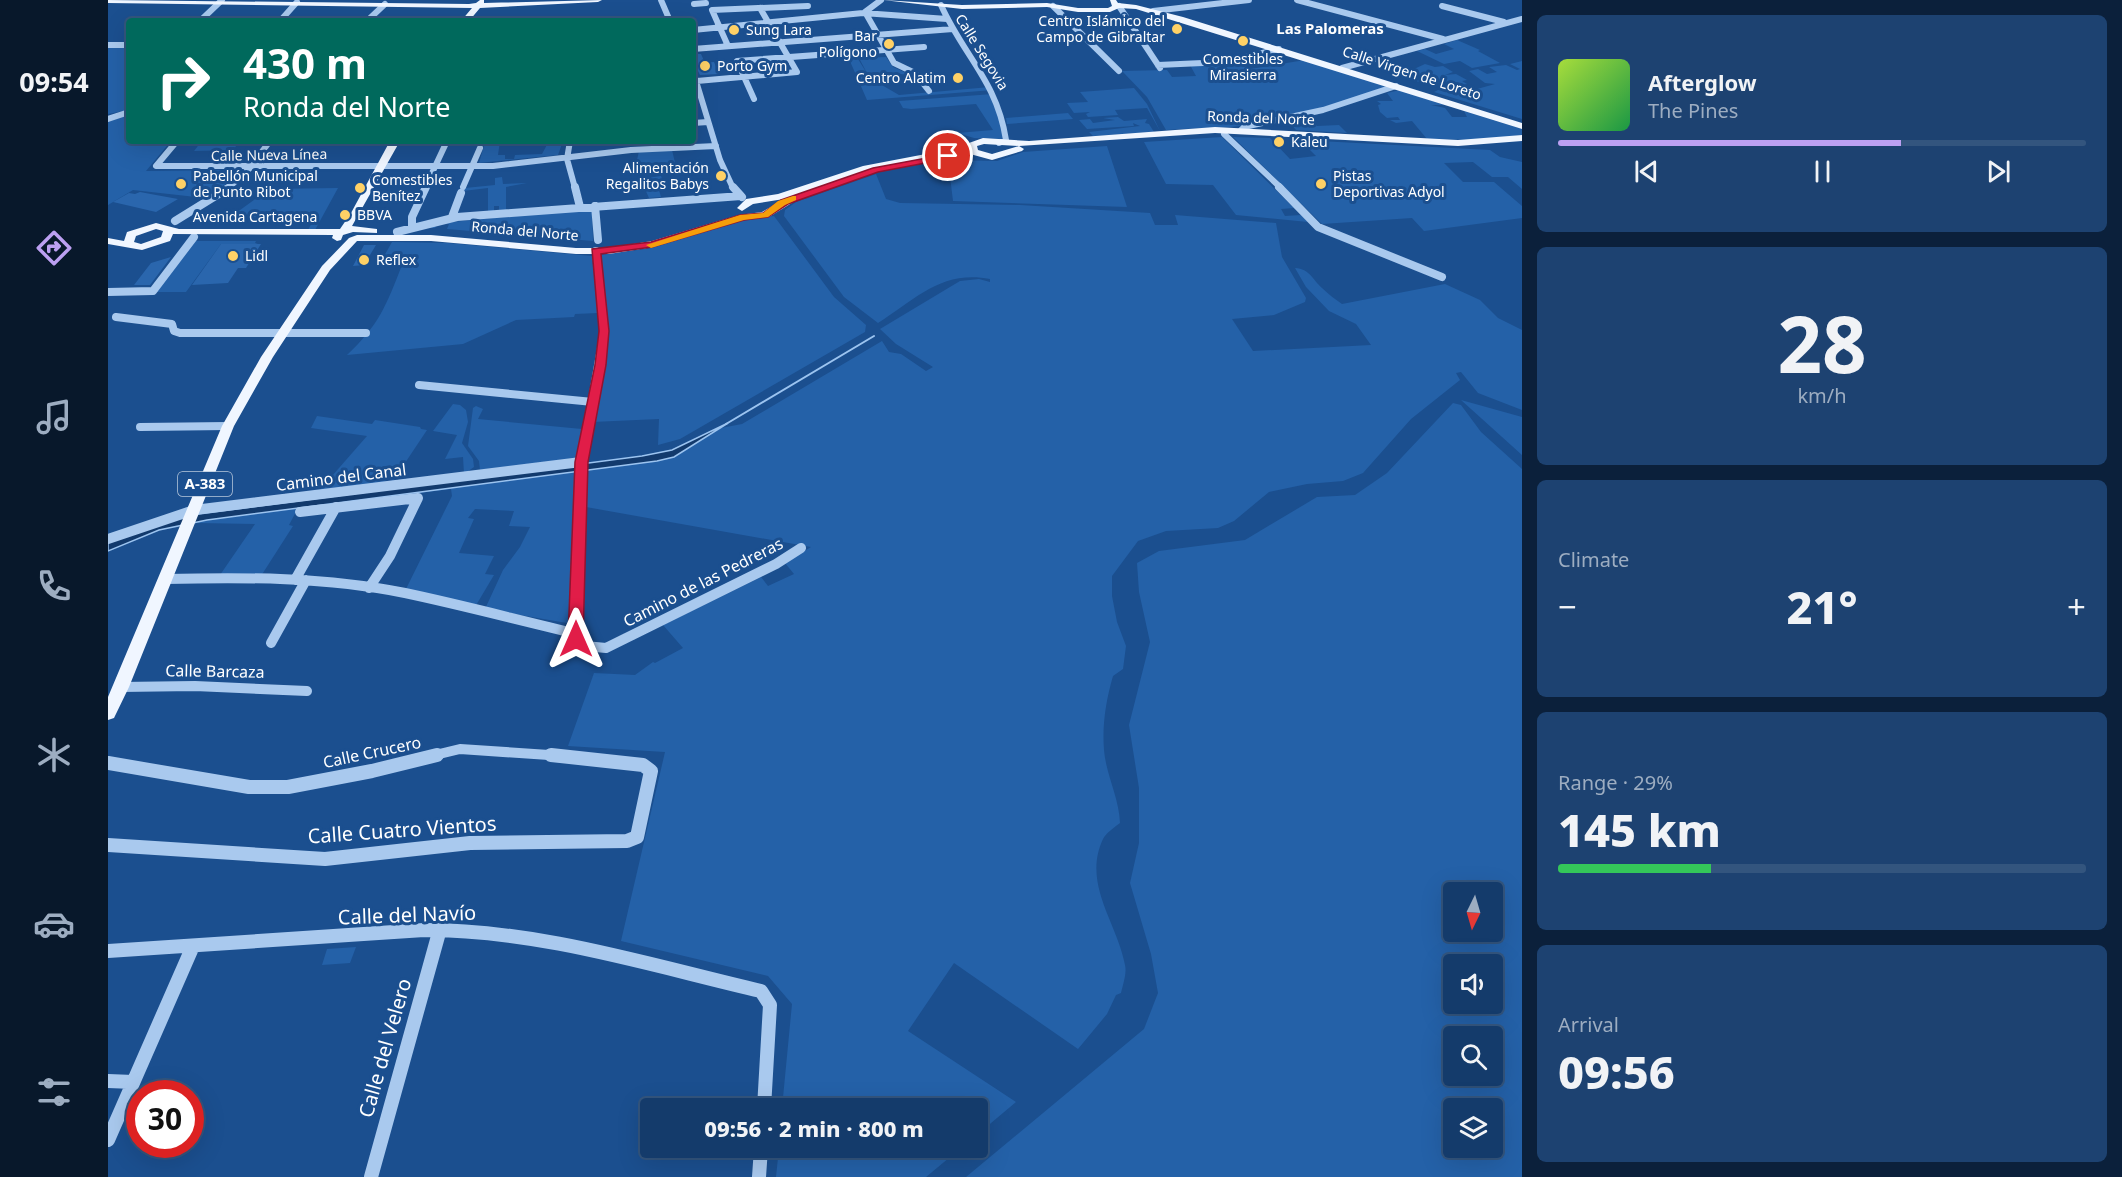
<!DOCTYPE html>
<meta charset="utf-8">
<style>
body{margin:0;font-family:"Noto Sans",sans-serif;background:#1d4271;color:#f1f3f6;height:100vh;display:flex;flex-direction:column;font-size:22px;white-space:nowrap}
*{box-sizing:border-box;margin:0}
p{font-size:20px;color:#9dadc1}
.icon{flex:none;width:33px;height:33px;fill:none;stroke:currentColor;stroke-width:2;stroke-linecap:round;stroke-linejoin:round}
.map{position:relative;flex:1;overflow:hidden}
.details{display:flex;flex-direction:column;gap:15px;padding:15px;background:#0b203b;width:600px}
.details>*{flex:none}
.hud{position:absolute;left:18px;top:18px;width:570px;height:126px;border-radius:6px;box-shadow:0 6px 24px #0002,0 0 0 2px #33557e;background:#00695c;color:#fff;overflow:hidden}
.needle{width:39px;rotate:185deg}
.controls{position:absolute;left:1335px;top:882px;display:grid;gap:12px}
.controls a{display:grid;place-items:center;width:60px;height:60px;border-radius:6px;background:#143b6b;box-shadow:0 6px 24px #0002,0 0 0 2px #33557e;font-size:30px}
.speed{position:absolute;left:18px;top:1080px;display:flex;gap:12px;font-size:30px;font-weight:700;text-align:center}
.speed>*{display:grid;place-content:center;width:78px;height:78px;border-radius:50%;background:#143b6b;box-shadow:0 6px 24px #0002,0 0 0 2px #33557e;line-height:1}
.speed .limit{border:9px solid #d22;background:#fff;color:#111}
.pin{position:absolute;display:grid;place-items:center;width:51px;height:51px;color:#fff;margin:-26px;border:3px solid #fff;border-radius:50%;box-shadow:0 2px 6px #0007}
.me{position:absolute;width:66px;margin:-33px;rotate:0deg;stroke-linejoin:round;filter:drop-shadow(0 0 4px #0008)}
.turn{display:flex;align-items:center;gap:21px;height:126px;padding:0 18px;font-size:27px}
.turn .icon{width:78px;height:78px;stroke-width:2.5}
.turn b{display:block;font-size:42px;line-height:51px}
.big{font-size:45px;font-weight:800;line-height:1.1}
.details .card{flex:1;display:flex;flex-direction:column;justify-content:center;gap:9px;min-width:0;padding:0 21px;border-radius:9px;background:#1d4271}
.details .dial{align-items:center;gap:0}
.dial b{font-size:78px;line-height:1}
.song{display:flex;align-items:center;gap:18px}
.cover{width:72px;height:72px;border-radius:9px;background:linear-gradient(135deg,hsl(80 70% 55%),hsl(140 70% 35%))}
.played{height:6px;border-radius:3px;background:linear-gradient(90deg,#bca0f2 65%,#33557e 65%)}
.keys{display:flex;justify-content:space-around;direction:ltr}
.heat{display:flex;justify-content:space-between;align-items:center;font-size:33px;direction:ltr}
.charge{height:9px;border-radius:4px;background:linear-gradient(90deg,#34c759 29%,#33557e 0)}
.trip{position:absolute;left:532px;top:1098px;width:348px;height:60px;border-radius:6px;background:#143b6b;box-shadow:0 6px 24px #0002,0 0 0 2px #33557e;font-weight:800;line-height:60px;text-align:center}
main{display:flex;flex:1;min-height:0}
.tab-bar{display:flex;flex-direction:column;width:108px;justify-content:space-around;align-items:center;background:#08182b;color:#9dadc1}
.tab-bar .icon{width:42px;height:42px}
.tab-bar .on{color:#bca0f2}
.tab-bar b{font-size:27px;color:#f1f3f6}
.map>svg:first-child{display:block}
</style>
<main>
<nav class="tab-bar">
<b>09:54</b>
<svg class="icon on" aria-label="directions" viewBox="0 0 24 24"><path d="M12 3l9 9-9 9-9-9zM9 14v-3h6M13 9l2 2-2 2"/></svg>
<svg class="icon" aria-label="music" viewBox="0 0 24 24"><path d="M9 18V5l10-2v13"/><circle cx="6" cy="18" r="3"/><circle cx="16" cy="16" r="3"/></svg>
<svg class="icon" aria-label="phone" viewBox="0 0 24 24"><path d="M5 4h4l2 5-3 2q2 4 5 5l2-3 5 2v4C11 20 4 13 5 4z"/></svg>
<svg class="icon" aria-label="climate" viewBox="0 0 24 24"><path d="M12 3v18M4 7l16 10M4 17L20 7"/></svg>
<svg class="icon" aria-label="car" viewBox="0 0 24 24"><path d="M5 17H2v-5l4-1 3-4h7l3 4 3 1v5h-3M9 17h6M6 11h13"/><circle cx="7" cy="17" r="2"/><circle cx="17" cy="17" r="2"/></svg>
<svg class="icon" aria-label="filters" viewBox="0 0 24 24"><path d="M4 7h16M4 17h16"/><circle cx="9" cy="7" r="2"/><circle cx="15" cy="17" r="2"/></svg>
</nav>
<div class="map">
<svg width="1414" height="1177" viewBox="0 0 1414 1177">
<rect width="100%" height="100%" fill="#1b4f8f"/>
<path fill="#2461a8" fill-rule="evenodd" d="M1349,40L1372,50L1370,51L1392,63L1364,68L1352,61L1336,64L1309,51L1317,49L1328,54L1346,49L1336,44Z
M0,47H21V110L0,114Z
M778,57L785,67L803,75L780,73V76L774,75L767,81L791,95L882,87L885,90L759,100L741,59H750L760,75L751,58Z
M1129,60L1142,69L1197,60L1280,87C1230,103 1176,121 1123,127C1102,129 1079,128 1058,130L1039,97L1014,71L1059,70L1064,77L1088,76L1082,65Z
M1414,61V119L1326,92L1338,86L1321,80L1314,83L1308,81L1314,77L1295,74L1317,64L1327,67L1335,66L1345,72L1337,75L1348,74L1359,80L1354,81L1359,84L1352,86L1362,91L1387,84L1377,83L1361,71L1370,69L1379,74L1389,72L1381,67L1398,65L1409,70L1412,69L1402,64Z
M1026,88L1039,104L1052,131L1039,108L1007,110L1010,115L980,117L978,114L982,112L966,113L959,103L980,102L972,92Z
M1292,90L1336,105H1323L1337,108L1344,117H1359L1356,111L1414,129V135L1372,140L1319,139L1304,121L1288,123L1282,120H1292L1290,117L1279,118L1272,112L1270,105L1273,104L1269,101H1285L1279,93Z
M885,94L896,138L893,139L866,138L849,133L885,130L868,104L803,109L795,108L791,101Z
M960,113L965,119L899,124L898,118Z
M21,114V141H63L38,171L130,170L119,183L97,198L25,190L0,205V121Z
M1010,117L1016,121L1039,119L1037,123L1041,124L1046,132L985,136L981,132L1032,126L1025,123L1026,126L979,129L971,120L982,119L985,123L1007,120L995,118Z
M1200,118L1209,126L1231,125L1239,133L1188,130L1181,122Z
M1114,137L1186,208L1173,209L1177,216L1193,215L1200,222L1128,215L1105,185L1058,184L1036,142Z
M1125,137L1162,138L1182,159L1208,156L1192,140L1382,150L1392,157L1414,162V189L1400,177H1384L1365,162L1336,163L1355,182H1386L1414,206V218L1316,231L1304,218L1214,224Z
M86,141H132L125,150L86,151L93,142Z
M392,141L390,155H397V159H406L407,155L434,154L441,141H455L450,155L371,163L377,142Z
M999,146L1019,207L845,201L840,160L889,161L915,152Z
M564,150L569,171L531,169L529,160L531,151Z
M768,174L778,199L792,203L912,205L1042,213L1047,225H1070L1067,215L1168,223L1174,257L1198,298L1197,302L1166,315L1124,319L1145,351L1263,345L1248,324L1221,311L1198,287L1187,268C1202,269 1204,279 1214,288C1220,294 1227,299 1234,304L1337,284L1372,300L1390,318L1414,330V410L1370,393L1353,372L1348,373L1352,380L1303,419L1255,473L1235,481L1199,484L1161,492L1126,521L1110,528L1058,531L1030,541L1004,576V596L1009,622L1018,646L1015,669L1005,676C998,700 994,725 996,750C998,775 1011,797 1012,823C1007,827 998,833 995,839C974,884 1009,922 1017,965C1019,973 1015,984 1013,993L1008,995L999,1014L970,1049L846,963L800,1031L908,1102L870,1134V1108H674L684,1004L660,976L513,941L557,752L460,746L486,673L527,675L545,662L547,663L575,648L555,625L653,577L660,586L686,574L677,563L703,547L478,507L477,470L566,457L613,428L634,424L774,341L781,352L793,354L818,371L825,367L788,344L772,329L852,281L871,279L882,282V279C834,270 809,298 770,323L736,297L676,216L677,210L688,202Z
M553,176L558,189L551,190L553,197L541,198L537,189L540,186L534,182L519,184L518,181Z
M394,177L395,184L419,183L398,187V210H391V206H386V211H380V188L355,191L357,188L387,185V178Z
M230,188L207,230H200L208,215L121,218L161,189Z
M484,209L485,241L339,229L341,224L330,223L327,228H313C323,224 333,223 344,222Z
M666,216L726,297L758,325L757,332L572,439L550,445L551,419L484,422L500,331L492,255L544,248L634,220Z
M87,241H148L147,243L150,244H113L78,292H48Z
M284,242L340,243L484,256L490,313L467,314L466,317L408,320L355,344L239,355C271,325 278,306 294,265H271Z
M1353,400L1414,417V455Z
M1345,403L1353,405L1373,432L1414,469V1177H858L1036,1029L1050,993L1043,954L1022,883L1031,843V788L1021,725L1042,642L1031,592L1029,563L1051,551L1137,540L1209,497L1247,495L1279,473ZM1346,892H1384V932H1346ZM1346,964H1384V1004H1346ZM1346,1036H1384V1076H1346ZM1346,1108H1384V1148H1346Z
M345,404L352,405L358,410L360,422L354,443L365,459L366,467L356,474L355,457L337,459L349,435L325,431Z
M368,406L375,409L370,419L474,429L473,454L468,458L372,470L371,461L360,446L365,408Z
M209,416L264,424L267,420L312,427L313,429L319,430L285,481L280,478L274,484L210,492L259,436L203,428Z
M471,464L462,619L459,623L377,609L395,570L412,547L422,527L401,526L406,511L367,509L360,518L366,519L351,553L386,556L377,574L386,575L367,607L297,591L344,496L343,489L190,508L181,525L185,526L153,576L112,575L147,524L90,523L93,517Z
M248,947L242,963L214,965L219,949Z
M671,1148H853L818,1177H668Z"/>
<path fill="#123a6d" stroke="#9cc4f0" stroke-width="1.5" d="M620,423L566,457L549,461L99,520L51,530L0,551V541L68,517L534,456L564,450Z"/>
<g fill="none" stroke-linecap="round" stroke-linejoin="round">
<path stroke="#9cc4f0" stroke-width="2" d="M618,424L766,336"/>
</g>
<path fill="#2a66ad" d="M585,54H593L597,63L606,62L611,74L592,75L585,61Z
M32,192L48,195L70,199L48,212L5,202L21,193L27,194Z
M113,244H153L138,268H130L120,283L84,285Z
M256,245H268L256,265L245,266Z
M63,257L42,285H26L43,263Z"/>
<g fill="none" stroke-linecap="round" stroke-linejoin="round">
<path stroke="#a9c9ee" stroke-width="6" d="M553,0L562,21
M1189,0L1335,39
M586,4L598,3
M833,5C855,55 889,81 898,140L891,143
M945,6L1011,71
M1011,6L1052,68
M1334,6L1396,22
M1045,11L1141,0
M757,12L786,63L807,73L821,91
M757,12L773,0
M92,21L114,0
M172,21L189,2
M259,21L277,4
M585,30L755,13L839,19
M0,45H21
M620,46L604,10L700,6
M585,49L845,29
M1050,65L1117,62L1171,49
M1234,68L1414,19
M585,71L612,160L625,188
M589,81L689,72L652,8
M646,99L629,61L816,47
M0,119L21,112
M585,123L600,122
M1133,130L1136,127L1215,110L1288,86
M1116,134L1173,188
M69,141L48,166H385L523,150L608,146
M462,141L459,159L467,188
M355,187L372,148
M120,188L141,169L162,141
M317,188L339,141"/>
<path stroke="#a9c9ee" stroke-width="8" d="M467,187L472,207
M625,187L634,197
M1171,187L1210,227L1334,277
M487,206L490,240
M344,217L353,193
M67,221L122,187
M304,228V217L318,187
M289,232L349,217L633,196
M0,292L45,291L86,237
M8,317L64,324L66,331L72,333H258
M311,385L485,402
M32,427L120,426
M478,434L496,331L488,251"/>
<path stroke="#a9c9ee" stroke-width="10" d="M479,433L473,462L466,633L468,641L477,646L498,648L668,564L693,548
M192,512L310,498L282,556L261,588
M0,539L86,510L473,462
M57,579C137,577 218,577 297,593C354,605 410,620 466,633
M187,580L228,507
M163,643L198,580
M13,687L87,686L199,691
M323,756L352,749L456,756"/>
<path stroke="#a9c9ee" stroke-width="14" d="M0,763L141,787H180L264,771L329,755
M0,845L217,859L362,843L519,841L529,837L543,771L535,765L443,755
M0,951L316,930C432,930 541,965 653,991L662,1005L656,1108
M0,1081L25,1082
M0,1140L85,946
M263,1177L332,929
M651,1177L653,1148"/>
<path fill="#f0f6ff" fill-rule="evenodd" d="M0,0L361,4L368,3L372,0H376V3L494,0L490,2L372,8L361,21H353L364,8L0,3Z
M775,0L854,5L939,3L970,8H1000L1004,6L1002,0H1008L1010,3L1028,5L1075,17L1414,123V129L1028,9L1011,8L1002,12H970L939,7L854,9Z
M1107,127L1350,140L1414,135V141L1350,146L1107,133L911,146L916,149L914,151L884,160L862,154L860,149L760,171L684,196L688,199L687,201L661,217L636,220L545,247L501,254H468L323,241H249L222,270L165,357L126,426L21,687L6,718L0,720V697L114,426L153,357L214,266L241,238L249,235H323L468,248H501L544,241L631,215L654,212L676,199L645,204L634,211L629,208L638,199L670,194L755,166L844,149L875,138L921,141ZM876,144L911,146L884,154L870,150L869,146Z
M282,141H292L244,226L269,229V233L245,232L235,235L233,240L229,241L224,238L225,235L65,234L62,241L34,250L0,244V238L16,241L19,232L48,223L71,229H232L243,213ZM48,229L55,231L53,237L33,244L26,242L28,236Z"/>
</g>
<path fill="#e11d48" stroke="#92132f" stroke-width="1.5" d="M840,154L844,158L770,172L680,204L660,217L636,220L544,247L493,254L501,331L498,365L480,462L475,639L468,644L463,643L460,639L467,462L487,365L491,331L484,249L543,242L632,215L655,213L673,200L765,168Z"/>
<path fill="#f59e0b" d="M685,196H688V200L677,205L660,217L636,220L543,248L538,245L632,215L655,213L670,201Z"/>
<g fill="#ffd166" stroke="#1b4f8f" stroke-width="2">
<circle cx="1069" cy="29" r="6"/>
<circle cx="626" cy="30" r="6"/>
<circle cx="1135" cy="41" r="6"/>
<circle cx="781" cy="44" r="6"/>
<circle cx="597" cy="66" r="6"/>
<circle cx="850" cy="78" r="6"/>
<circle cx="1171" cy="142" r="6"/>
<circle cx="613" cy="176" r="6"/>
<circle cx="73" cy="184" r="6"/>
<circle cx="1213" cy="184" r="6"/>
<circle cx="252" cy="188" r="6"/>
<circle cx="237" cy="215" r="6"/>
<circle cx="125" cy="256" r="6"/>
<circle cx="256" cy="260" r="6"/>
</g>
<g text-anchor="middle" stroke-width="6" stroke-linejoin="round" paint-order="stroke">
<g font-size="14" fill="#fff" stroke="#1b4f8f" text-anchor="start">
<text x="1057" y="26" text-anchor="end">Centro Islámico del<tspan x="1057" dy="16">Campo de Gibraltar</tspan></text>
<text x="638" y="35">Sung Lara</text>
<text x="769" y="41" text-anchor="end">Bar<tspan x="769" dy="16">Polígono</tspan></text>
<text x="1135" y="64" text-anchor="middle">Comestibles<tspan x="1135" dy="16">Mirasierra</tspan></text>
<text x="609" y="71">Porto Gym</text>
<text x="838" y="83" text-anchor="end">Centro Alatim</text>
<text x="1183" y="147">Kaleu</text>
<text x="601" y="173" text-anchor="end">Alimentación<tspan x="601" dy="16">Regalitos Babys</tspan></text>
<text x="85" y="181">Pabellón Municipal<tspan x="85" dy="16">de Punto Ribot</tspan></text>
<text x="1225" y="181">Pistas<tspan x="1225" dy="16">Deportivas Adyol</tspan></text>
<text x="264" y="185">Comestibles<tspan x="264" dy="16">Benítez</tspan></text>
<text x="249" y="220">BBVA</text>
<text x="137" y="261">Lidl</text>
<text x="268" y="265">Reflex</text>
</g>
<g font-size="14" fill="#fff" stroke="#1b4f8f">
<text transform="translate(874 52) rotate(58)" y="5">Calle Segovia</text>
<text transform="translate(1304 73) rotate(18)" y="5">Calle Virgen de Loreto</text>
<text transform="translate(1153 118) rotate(2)" y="5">Ronda del Norte</text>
<text transform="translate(161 155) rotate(-1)" y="5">Calle Nueva Línea</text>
<text x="147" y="222">Avenida Cartagena</text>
<text transform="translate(417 231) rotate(5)" y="5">Ronda del Norte</text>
</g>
<g font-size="15" font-weight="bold" fill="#fff" stroke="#1b4f8f">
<text x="1222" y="34">Las Palomeras</text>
</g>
<rect fill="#1b4f8f" stroke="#bbcadd" stroke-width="1.5" x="70" y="472" width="54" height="24" rx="4.5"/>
<g font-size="15" font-weight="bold" fill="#fff">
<text x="97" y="489">A-383</text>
</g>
<g font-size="16" fill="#fff" stroke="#1b4f8f">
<text transform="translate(233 477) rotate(-7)" y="6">Camino del Canal</text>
<text transform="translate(595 582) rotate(-27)" y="6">Camino de las Pedreras</text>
<text transform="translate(107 671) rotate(1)" y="6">Calle Barcaza</text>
<text transform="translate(264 752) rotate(-12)" y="6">Calle Crucero</text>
</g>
<g font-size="20" fill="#fff" stroke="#1b4f8f">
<text transform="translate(294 830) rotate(-4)" y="7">Calle Cuatro Vientos</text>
<text transform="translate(299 915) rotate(-2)" y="7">Calle del Navío</text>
<text transform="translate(277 1048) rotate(-74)" y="7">Calle del Velero</text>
</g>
</g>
</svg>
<div class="controls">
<a><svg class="needle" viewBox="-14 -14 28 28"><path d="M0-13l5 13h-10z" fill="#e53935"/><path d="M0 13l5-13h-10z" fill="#9dadc1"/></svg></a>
<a><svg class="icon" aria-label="sound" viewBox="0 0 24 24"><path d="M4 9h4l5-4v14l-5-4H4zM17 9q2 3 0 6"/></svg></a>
<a><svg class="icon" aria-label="search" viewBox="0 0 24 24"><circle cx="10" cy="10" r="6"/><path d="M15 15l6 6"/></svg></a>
<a><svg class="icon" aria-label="layers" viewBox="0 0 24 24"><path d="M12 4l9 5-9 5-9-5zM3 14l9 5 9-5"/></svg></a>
</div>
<div class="speed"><div class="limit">30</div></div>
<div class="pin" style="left:840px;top:156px;background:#d93025"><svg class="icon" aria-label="arrive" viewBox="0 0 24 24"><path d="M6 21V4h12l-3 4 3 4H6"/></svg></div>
<svg class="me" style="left:468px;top:639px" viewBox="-20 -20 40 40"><path d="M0-17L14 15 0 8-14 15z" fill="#e11d48" stroke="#fff" stroke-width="4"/></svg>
<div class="trip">09:56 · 2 min · 800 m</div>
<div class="hud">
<div class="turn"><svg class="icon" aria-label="right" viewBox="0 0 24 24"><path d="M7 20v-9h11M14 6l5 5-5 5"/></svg><div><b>430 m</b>Ronda del Norte</div></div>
</div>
</div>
<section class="details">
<div class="card">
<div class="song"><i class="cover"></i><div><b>Afterglow</b><p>The Pines</p></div></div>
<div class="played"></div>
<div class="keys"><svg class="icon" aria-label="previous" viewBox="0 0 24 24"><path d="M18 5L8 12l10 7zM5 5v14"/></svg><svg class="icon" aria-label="pause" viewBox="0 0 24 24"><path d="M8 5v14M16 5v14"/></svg><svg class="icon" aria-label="next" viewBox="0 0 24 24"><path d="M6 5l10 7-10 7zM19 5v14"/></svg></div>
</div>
<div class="card dial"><b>28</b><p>km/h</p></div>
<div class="card"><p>Climate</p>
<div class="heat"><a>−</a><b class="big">21°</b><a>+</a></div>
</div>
<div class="card"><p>Range · 29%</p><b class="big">145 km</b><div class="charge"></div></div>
<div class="card"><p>Arrival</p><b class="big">09:56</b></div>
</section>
</main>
